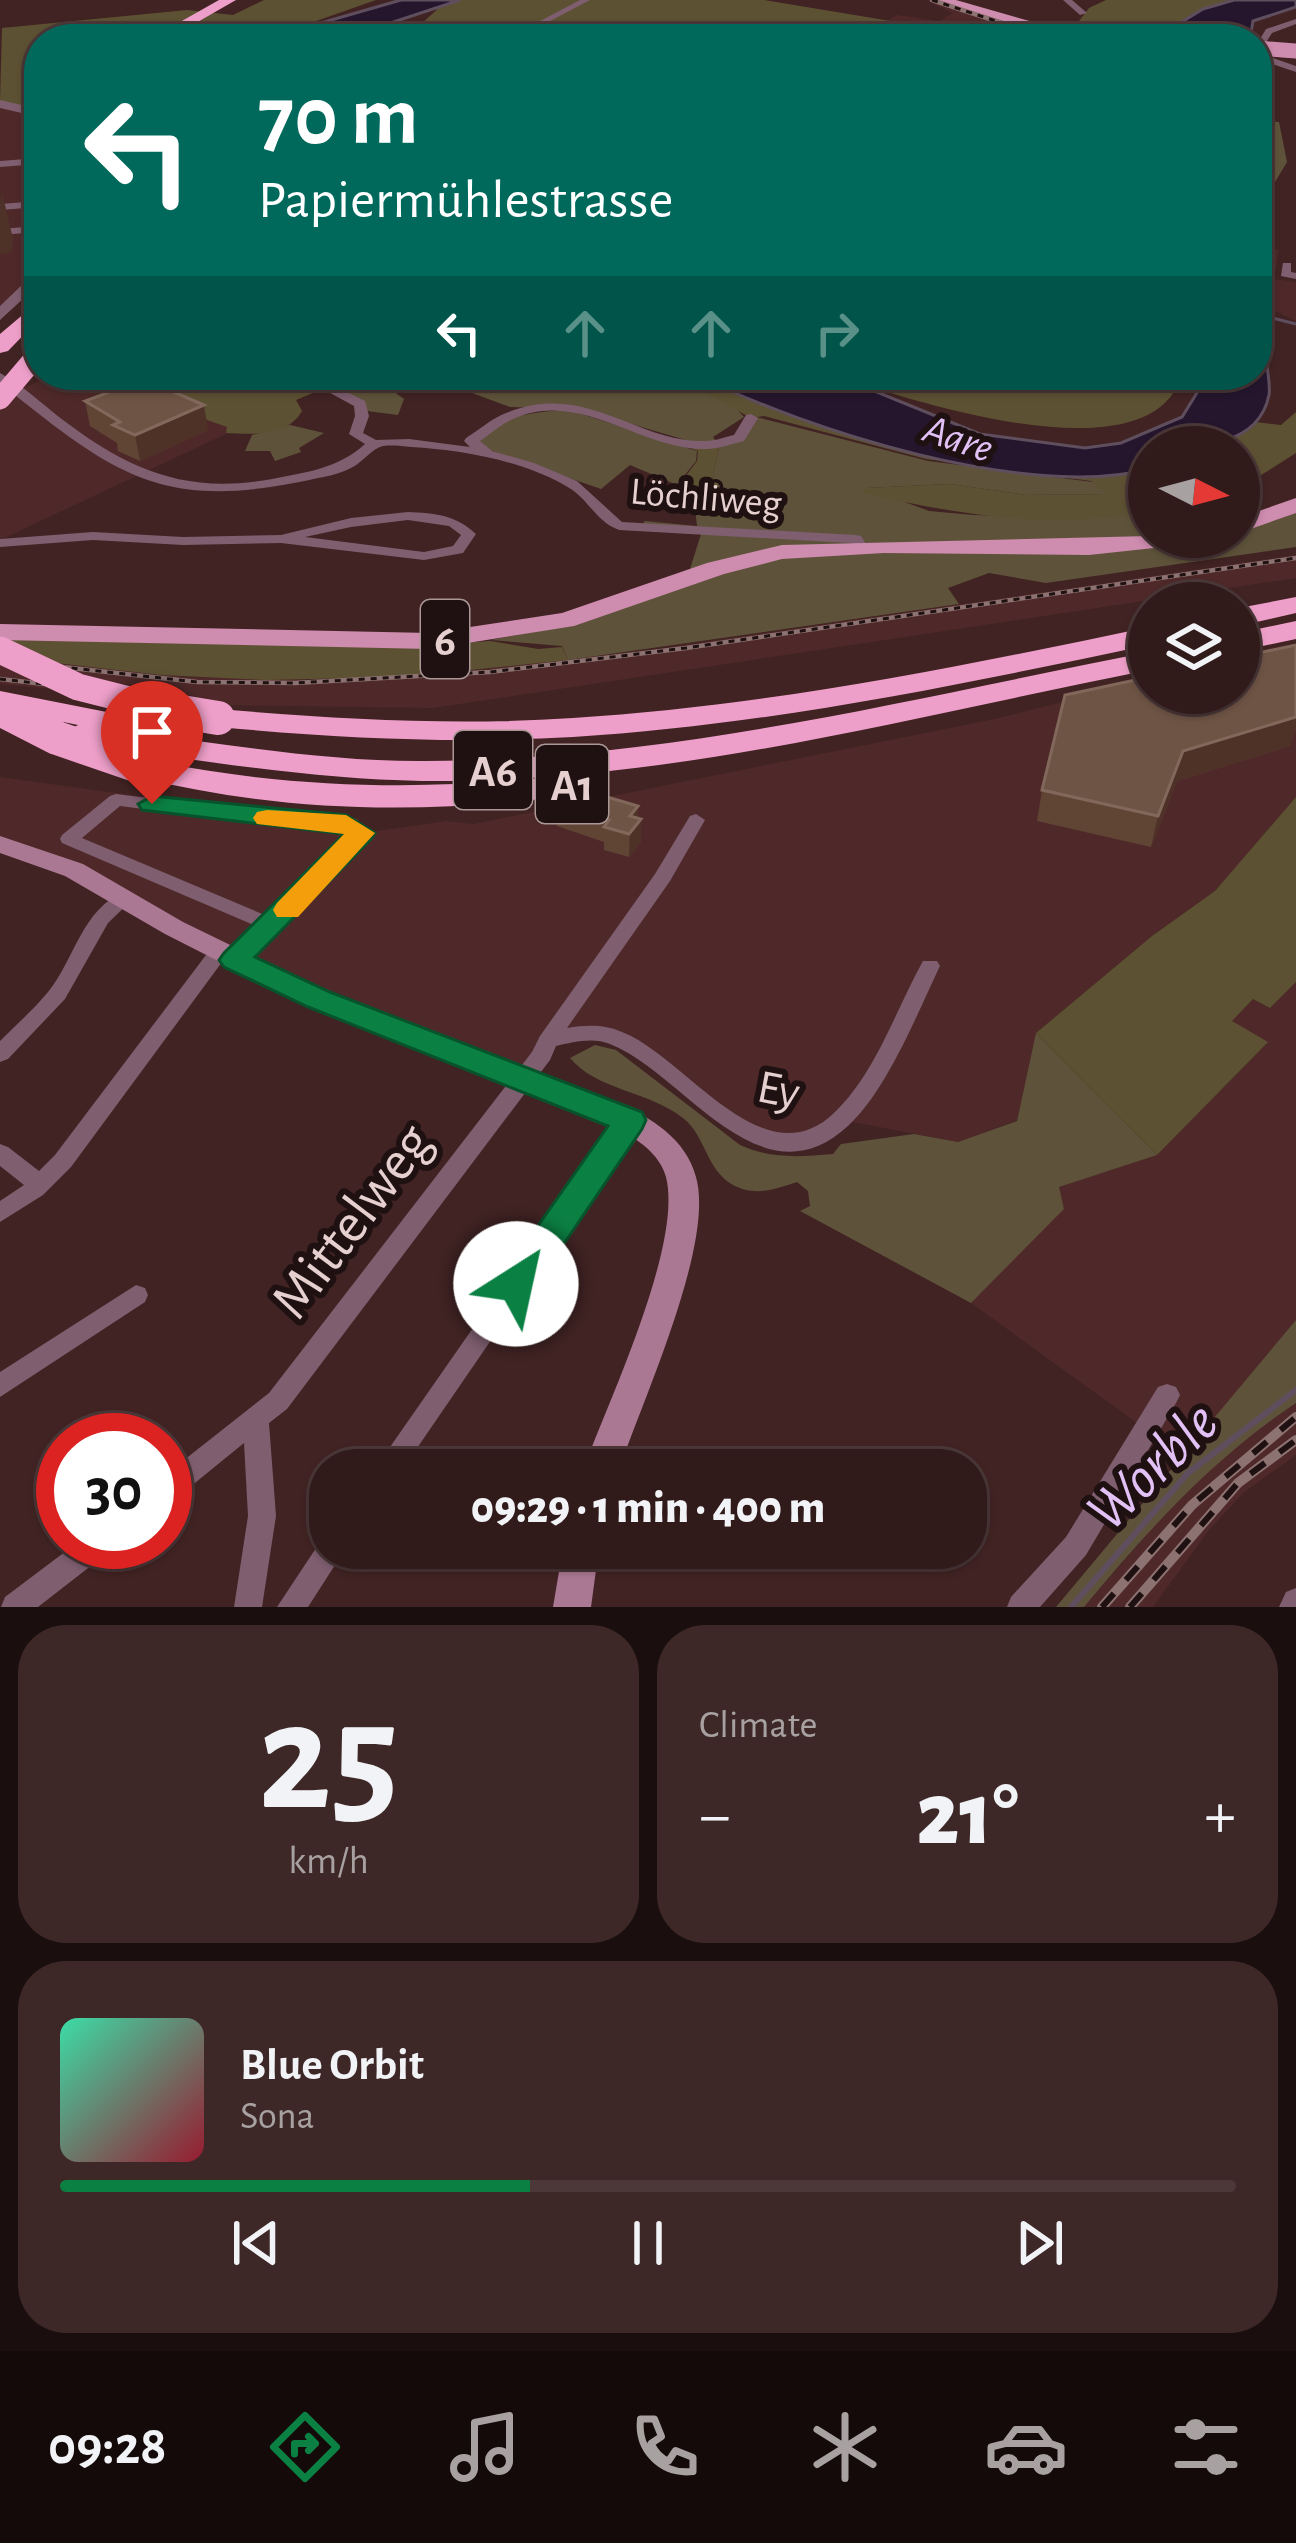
<!DOCTYPE html>
<meta charset="utf-8">
<style>
body{margin:0;font-family:"Alegreya Sans",sans-serif;background:#3d2727;color:#f1f3f6;height:100vh;display:flex;flex-direction:column;font-size:45px;white-space:nowrap}
*{box-sizing:border-box;margin:0}
p{font-size:39px;color:#a8a1a2}
.icon{flex:none;width:66px;height:66px;fill:none;stroke:currentColor;stroke-width:2;stroke-linecap:round;stroke-linejoin:round}
.map{position:relative;height:1607px;overflow:hidden}
.drawer{display:flex;flex-direction:column;gap:18px;padding:18px;background:#1b0e0e;flex:1}
.drawer>*{flex:none}
.hud{position:absolute;left:24px;top:24px;width:1248px;height:366px;border-radius:48px;box-shadow:0 3px 9px #0004,0 0 0 3px #4c3839;background:#00695c;color:#fff;overflow:hidden}
.needle{width:78px;rotate:96deg}
.controls{position:absolute;left:1128px;top:426px;display:grid;gap:24px}
.controls a{display:grid;place-items:center;width:132px;height:132px;border-radius:50%;background:#311a1a;box-shadow:0 3px 9px #0004,0 0 0 3px #4c3839;font-size:60px}
.speed{position:absolute;left:36px;top:1413px;display:flex;gap:24px;font-size:60px;font-weight:700;text-align:center}
.speed>*{display:grid;place-content:center;width:156px;height:156px;border-radius:50%;background:#311a1a;box-shadow:0 3px 9px #0004,0 0 0 3px #4c3839;line-height:1}
.speed .limit{border:18px solid #d22;background:#fff;color:#111}
.pin{position:absolute;display:grid;place-items:center;width:102px;height:102px;color:#fff;margin:-123px -51px;border-radius:50% 50% 50% 0;rotate:-45deg;box-shadow:0 0 12px #0007}
.pin .icon{rotate:45deg}
.me{position:absolute;width:132px;margin:-66px;rotate:35deg;stroke-linejoin:round;filter:drop-shadow(0 0 9px #0008)}
.turn{display:flex;align-items:center;gap:42px;height:252px;padding:0 36px;font-size:54px}
.turn .icon{width:156px;height:156px;stroke-width:2.5}
.turn b{display:block;font-size:84px;line-height:102px}
.lanes{display:flex;align-items:center;height:114px;padding:0 36px;background:#0003;justify-content:center;gap:60px;direction:ltr}
.lanes .off{opacity:.35}
.big{font-size:90px;font-weight:800;line-height:1.1}
.drawer .tile{flex:1;display:flex;flex-direction:column;justify-content:center;gap:18px;min-width:0;padding:0 42px;border-radius:48px;background:#3d2727}
.drawer .dial{align-items:center;gap:0}
.dial b{font-size:156px;line-height:1}
.song{display:flex;align-items:center;gap:36px}
.cover{width:144px;height:144px;border-radius:18px;background:linear-gradient(135deg,hsl(160 70% 55%),hsl(350 70% 35%))}
.played{height:12px;border-radius:6px;background:linear-gradient(90deg,#0b8043 40%,#4c3839 40%)}
.keys{display:flex;justify-content:space-around;direction:ltr}
.heat{display:flex;justify-content:space-between;align-items:center;font-size:66px;direction:ltr}
.drawer .tiles{flex:1;display:grid;gap:18px;grid-template-columns:1fr 1fr}
.tile:last-child{grid-column:span 2}
.trip{position:absolute;left:309px;top:1449px;width:678px;height:120px;border-radius:48px;background:#311a1a;box-shadow:0 3px 9px #0004,0 0 0 3px #4c3839;font-weight:800;line-height:120px;text-align:center}
.tab-bar{display:flex;height:192px;justify-content:space-around;align-items:center;background:#140a0a;color:#a8a1a2}
.tab-bar .icon{width:84px;height:84px}
.tab-bar .active{color:#0b8043}
.tab-bar b{font-size:54px;color:#f1f3f6}
.map>svg:first-child{display:block}
</style>
<div class="map">
<svg width="1296" height="1607" viewBox="0 0 1296 1607">
<rect width="100%" height="100%" fill="#412323"/>
<path fill="#4f2929" d="M925,0L992,19L1080,36L1026,37L887,21L897,15L939,21L953,13Z
M0,104L39,113V231L34,237L29,277L0,311Z
M1257,247L1279,250L1274,279L1296,282V321L1265,306L1257,290Z
M55,375H79L158,399L227,427L228,433L0,540V397Z
M1296,555V578L433,708L219,705L0,684V654L187,677L332,680L441,674L657,649Z
M1296,646V797L1215,891L1152,936L1037,1032L1017,1120L958,1142L842,1120L834,1127L773,1140L628,1043L566,1035L522,1078L174,928L0,844V777L283,816L359,818L358,826L370,832L447,821L473,824L995,719L1149,680V693H1239Z
M1296,982V1320L1184,1457L971,1303L1064,1209L1058,1187L1157,1155L1267,1042L1231,1022L1253,999L1270,1008Z
M1296,1403V1455L1244,1492L1209,1530L1153,1607H1084L1177,1500L1244,1439Z"/>
<path fill="#5e533a" d="M1257,120L1279,122L1287,162L1275,182L1258,190L1257,199Z
M356,375H371L404,399L398,415L367,411L330,386Z
M423,375H670L735,407L744,417L713,437L718,444L692,442L581,409L510,407Z
M569,410L697,451L696,461L677,485L630,465L601,489L478,446C486,415 542,411 569,410Z
M756,417L928,461L1093,482L1110,494L1026,495L950,484L867,488L929,511L973,515L1068,518L1149,511V537L860,547L690,569L702,531L640,527L645,521L697,526L695,508L680,504L717,505L713,474L720,444L733,442Z
M290,425L324,433L299,448L301,452L275,461L270,451H245L252,435Z
M1296,511V547L1046,583L989,573L948,588L959,604L568,660L562,646L491,640L567,625L715,572L780,556L1180,543L1239,537V530Z
M1036,1033L1157,1155L1059,1187L1064,1209L971,1303L800,1211L810,1206L808,1191L797,1182C775,1189 756,1197 733,1185C706,1170 706,1136 683,1118C647,1090 598,1091 570,1058L595,1045L616,1050L740,1145C770,1159 800,1157 833,1154L841,1144L914,1134L958,1142L1017,1121Z
M1296,1320V1403C1212,1459 1148,1530 1084,1607H1056Z"/>
<path fill="#5d5133" d="M264,0H376L265,39H39V110L0,101L2,28L187,10L233,15Z
M460,0H764L927,27L1070,39H419L425,34L387,35L421,24L441,6Z
M1106,0H1234L1203,9L1180,23L1182,39H1078L1105,38L1107,32L1076,25L1089,8Z
M80,375H356L296,400L302,411C286,438 253,434 226,433L227,427Z
M674,375H697L756,403L855,437L1084,477L1149,469V511C1056,531 953,514 863,493L866,488L950,484L1026,495L1108,494L1091,481L926,459L764,416L751,418Z
M835,375H1179L1180,380C1143,478 909,400 835,375Z
M1296,412V453L1239,489V447H1211L1255,422L1281,425Z
M720,444L713,474L718,505L680,504L683,493L677,488L697,461L698,451L685,446Z
M5,637L430,645L490,641L538,649L562,647L568,660L402,677L266,680L160,675L48,662Z
M1296,797V982L1270,1008L1253,999L1232,1021L1268,1042L1157,1155L1036,1033L1152,936L1215,891Z"/>
<path fill="#25162e" stroke="#5f4e5e" stroke-width="3" d="M401,0H460L342,39H265Z
M1234,0H1296V7L1253,21L1250,39H1182L1180,23L1203,9Z
M1257,305C1272,324 1268,334 1267,358C1266,370 1271,383 1269,395C1258,450 1191,447 1149,447V469C1030,501 805,430 697,375H835L980,434L1085,448L1121,443L1182,417L1208,375H1257Z"/>
<g fill="none" stroke-linecap="round" stroke-linejoin="round">
<path stroke="#5f4e5e" stroke-width="3" d="M1257,314L1296,324"/>
<path stroke="#5f4e5e" stroke-width="6" d="M1071,1607L1188,1473L1296,1390"/>
<path fill="#7e5e6f" fill-rule="evenodd" d="M580,0H590L516,39H506Z
M1063,0H1072L1087,13L1080,15Z
M1296,19V24L1272,33L1265,44L1270,57L1296,66V72L1263,61L1257,44L1266,29Z
M39,158V164L0,167V161Z
M39,201V207L0,210V204Z
M39,226V232L0,235V229Z
M1283,263H1291V272L1296,273V279L1281,276Z
M0,373C21,384 40,402 59,417C127,469 184,495 272,479C307,472 337,469 365,444L349,434L355,416L354,406L323,389L321,386L327,382L365,401L369,416L363,433L376,440L409,439L470,447L464,441L466,438C479,430 492,418 506,413C586,380 636,443 706,441C715,441 725,437 734,435L746,415L751,414L758,418L744,441C732,444 718,449 706,449C640,450 578,387 511,420C500,425 490,434 480,441L492,451L534,463L577,481L622,522L856,535L861,536L868,547L861,551L856,550L851,543L619,530C597,522 589,501 571,489C526,461 463,450 411,447C402,446 392,445 383,446C371,449 364,461 353,467C342,473 330,476 318,478C163,513 117,477 0,383Z
M408,512C435,513 456,515 476,534L463,553L424,560L281,543L183,545L93,540L0,547V539L93,532L183,537L281,535L351,518ZM408,520L449,526L461,535L453,546L424,552L305,537L351,527Z
M116,794L285,815L346,817L370,833L282,924L280,931L273,933L241,965H227L225,958L71,1167L43,1195L0,1222V1201L24,1185L0,1166V1144L8,1147L39,1171L55,1155L212,947H226L227,955L256,926L62,843L60,839L62,835L110,796ZM120,806L285,827L342,829L350,834L267,916L82,838Z
M696,814L705,820L670,881L567,1028C586,1025 604,1024 622,1032C685,1056 763,1181 834,1113C876,1073 895,1011 923,961H937L940,966C917,1014 887,1090 848,1126C760,1207 684,1073 610,1044C593,1037 573,1042 556,1046L550,1060L287,1409L269,1423L276,1516L262,1607H234L248,1516L244,1443L174,1500L165,1503V1475L269,1393L532,1052L540,1036L655,874L690,816Z
M124,892L134,898L108,923L65,999L8,1059L0,1062V1041C16,1025 34,1009 48,992C75,959 82,909 124,892Z
M630,1112L638,1114L641,1120L638,1126L402,1470H374L622,1114Z
M136,1285L145,1288L148,1295L145,1302L0,1397V1372Z
M1167,1384L1176,1387L1180,1395L1176,1403L1086,1555L1040,1607H1007L1011,1597L1066,1537L1158,1387Z
M330,1536V1548H346L308,1607H277L322,1539Z
M78,1542H114L110,1551L38,1607H1L5,1597Z
M1296,1588V1607H1279L1286,1592Z"/>
<path fill="#7e5e6f" fill-rule="evenodd" d="M0,100L39,109V117L0,108Z
M39,246L37,286L0,320V306L22,285L32,250Z"/>
<path fill="#ab7893" fill-rule="evenodd" d="M0,836L83,864L183,922L329,993L617,1103C651,1117 686,1139 696,1177C715,1244 642,1401 619,1470H583C608,1402 683,1245 666,1177C658,1147 622,1130 597,1119L309,1007L165,934L65,876L0,853Z
M563,1548H599L591,1607H553Z"/>
<path fill="#ce8caf" fill-rule="evenodd" d="M936,0H956L1033,22L1153,39L1032,30Z
M1296,498V513L1239,533V518Z
M1149,536L1203,537L1191,544L1089,555L884,553L782,559L724,574L574,626L430,649L0,640V624L430,633L562,613L707,563L782,545Z"/>
<path fill="#ee9fc9" fill-rule="evenodd" d="M219,0H236L168,39H150Z
M39,301V319L8,351L0,353V334Z
M1296,597V613L1239,626V608Z
M1296,621V639L1239,651V633Z
M1149,627V645C959,685 768,725 573,737C454,744 336,738 218,727L203,718L218,709C336,719 454,726 573,718C767,706 959,667 1149,627Z
M1149,652V670C910,717 667,784 422,781C306,779 192,759 78,743L62,734L78,725L0,709V691L122,715L127,722L117,730C220,743 323,762 426,761C671,760 910,699 1149,652Z
M153,761C283,787 410,791 542,778L558,788C548,802 524,800 507,802C386,814 260,807 142,778L137,771L142,764Z"/>
<g stroke="#8c7271" stroke-width="4.5">
<path id="rail-far1" d="M932,0L1008,25L1096,39
M1257,53L1296,56
M0,660L197,682L295,683L490,672L686,648L1296,558
M0,679L177,699"/>
</g>
<g stroke="#8c7271" stroke-width="10">
<path id="rail" d="M1102,1607L1192,1505L1296,1417
M1130,1607L1238,1483L1296,1440"/>
</g>
<use href="#rail-far1" stroke="#1f1111" stroke-width="3" stroke-dasharray="6" stroke-linecap="butt"/>
<use href="#rail" stroke="#1f1111" stroke-width="6" stroke-dasharray="18" stroke-linecap="butt"/>
<path stroke="#ce8caf" stroke-width="15" d="M1257,48L1296,51"/>
<path stroke="#ee9fc9" stroke-width="21" d="M0,399L39,353"/>
<path stroke="#ee9fc9" stroke-width="27" d="M0,650L78,687L173,711"/>
<path stroke="#ee9fc9" stroke-width="34" d="M157,708L218,718
M0,709L57,738L153,771"/>
</g>
<path fill="#604535" d="M85,401L208,430L140,461L118,451L117,443L90,426Z
M1296,645V729L1290,746L1177,781L1151,847L1037,821L1042,790Z
M556,804L641,819V842L629,857L604,850V842L557,826Z"/>
<path fill="#4e3127" d="M2,192L13,239L11,253L0,254V206Z
M204,405L208,430L140,461L135,435Z
M1296,717V729L1290,746L1177,781L1151,847L1158,816L1183,751Z
M638,806V822L641,819V842L629,857L630,816Z"/>
<path fill="#6e5445" stroke="#81685b" stroke-width="3" d="M144,379L204,405L135,435L113,425L120,422L85,401Z
M1296,645V717L1183,751L1158,816L1042,790L1065,695L1149,677V693H1239V657Z
M590,792L638,806L630,816L641,819L629,834L604,827L609,820L556,804Z"/>
<path fill="#0b8043" stroke="#07532c" stroke-width="3" d="M152,796L346,815L375,833L371,839L255,957L330,992L642,1112L646,1120L642,1129L529,1295L516,1299L503,1295L497,1284L608,1126L308,1007L224,967L219,960L224,953L344,834L142,810L138,804Z"/>
<path fill="#f59e0b" d="M267,810L346,815L375,833L298,917H277L273,910L277,903L344,834L257,824L253,818L257,812Z"/>
<g text-anchor="middle" stroke-width="12" stroke-linejoin="round" paint-order="stroke">
<g font-size="39" fill="#e5d0cf" stroke="#1f1111">
<text transform="translate(706 496) rotate(5)" y="14">Löchliweg</text>
</g>
<g font-size="42" font-style="italic" fill="#e2c2f6" stroke="#1f1111">
<text transform="translate(959 437) rotate(19)" y="15">Aare</text>
</g>
<g fill="#1f1111" stroke="#aa9796" stroke-width="3">
<rect x="421" y="600" width="48" height="78" rx="9"/>
<rect x="454" y="731" width="78" height="78" rx="9"/>
<rect x="536" y="745" width="72" height="78" rx="9"/>
</g>
<g font-size="45" font-weight="bold" fill="#e5d0cf">
<text x="445" y="655">6</text>
<text x="493" y="786">A6</text>
<text x="572" y="800">A1</text>
</g>
<g font-size="48" fill="#e5d0cf" stroke="#1f1111">
<text transform="translate(779 1088) rotate(11)" y="17">Ey</text>
</g>
<g font-size="57" fill="#e5d0cf" stroke="#1f1111">
<text transform="translate(350 1220) rotate(-53)" y="20">Mittelweg</text>
</g>
<g font-size="60" font-style="italic" fill="#e2c2f6" stroke="#1f1111">
<text transform="translate(1151 1465) rotate(-44)" y="21">Worble</text>
</g>
</g>
</svg>
<div class="controls">
<a><svg class="needle" viewBox="-14 -14 28 28"><path d="M0-13l5 13h-10z" fill="#e53935"/><path d="M0 13l5-13h-10z" fill="#a8a1a2"/></svg></a>
<a><svg class="icon" aria-label="layers" viewBox="0 0 24 24"><path d="M12 4l9 5-9 5-9-5zM3 14l9 5 9-5"/></svg></a>
</div>
<div class="speed"><div class="limit">30</div></div>
<div class="pin" style="left:152px;top:804px;background:#d93025"><svg class="icon" aria-label="arrive" viewBox="0 0 24 24"><path d="M6 21V4h12l-3 4 3 4H6"/></svg></div>
<svg class="me" style="left:516px;top:1284px" viewBox="-20 -20 40 40"><circle r="19" fill="#fff"/><path d="M0-13L10 11 0 6-10 11z" fill="#0b8043"/></svg>
<div class="trip">09:29 · 1 min · 400 m</div>
<div class="hud">
<div class="turn"><svg class="icon" aria-label="left" viewBox="0 0 24 24"><path d="M17 20v-9H6M10 6l-5 5 5 5"/></svg><div><b>70 m</b>Papiermühlestrasse</div></div>
<div class="lanes"><svg class="icon" aria-label="left" viewBox="0 0 24 24"><path d="M17 20v-9H6M10 6l-5 5 5 5"/></svg><svg class="icon off" aria-label="ahead" viewBox="0 0 24 24"><path d="M12 20V5M6 11l6-6 6 6"/></svg><svg class="icon off" aria-label="ahead" viewBox="0 0 24 24"><path d="M12 20V5M6 11l6-6 6 6"/></svg><svg class="icon off" aria-label="right" viewBox="0 0 24 24"><path d="M7 20v-9h11M14 6l5 5-5 5"/></svg></div>
</div>
</div>
<section class="drawer">
<div class="tiles">
<div class="tile dial"><b>25</b><p>km/h</p></div>
<div class="tile"><p>Climate</p>
<div class="heat"><a>−</a><b class="big">21°</b><a>+</a></div>
</div>
<div class="tile">
<div class="song"><i class="cover"></i><div><b>Blue Orbit</b><p>Sona</p></div></div>
<div class="played"></div>
<div class="keys"><svg class="icon" aria-label="previous" viewBox="0 0 24 24"><path d="M18 5L8 12l10 7zM5 5v14"/></svg><svg class="icon" aria-label="pause" viewBox="0 0 24 24"><path d="M8 5v14M16 5v14"/></svg><svg class="icon" aria-label="next" viewBox="0 0 24 24"><path d="M6 5l10 7-10 7zM19 5v14"/></svg></div>
</div>
</div>
</section>
<nav class="tab-bar">
<b>09:28</b>
<svg class="icon active" aria-label="directions" viewBox="0 0 24 24"><path d="M12 3l9 9-9 9-9-9zM9 14v-3h6M13 9l2 2-2 2"/></svg>
<svg class="icon" aria-label="music" viewBox="0 0 24 24"><path d="M9 18V5l10-2v13"/><circle cx="6" cy="18" r="3"/><circle cx="16" cy="16" r="3"/></svg>
<svg class="icon" aria-label="phone" viewBox="0 0 24 24"><path d="M5 4h4l2 5-3 2q2 4 5 5l2-3 5 2v4C11 20 4 13 5 4z"/></svg>
<svg class="icon" aria-label="climate" viewBox="0 0 24 24"><path d="M12 3v18M4 7l16 10M4 17L20 7"/></svg>
<svg class="icon" aria-label="car" viewBox="0 0 24 24"><path d="M5 17H2v-5l4-1 3-4h7l3 4 3 1v5h-3M9 17h6M6 11h13"/><circle cx="7" cy="17" r="2"/><circle cx="17" cy="17" r="2"/></svg>
<svg class="icon" aria-label="filters" viewBox="0 0 24 24"><path d="M4 7h16M4 17h16"/><circle cx="9" cy="7" r="2"/><circle cx="15" cy="17" r="2"/></svg>
</nav>
